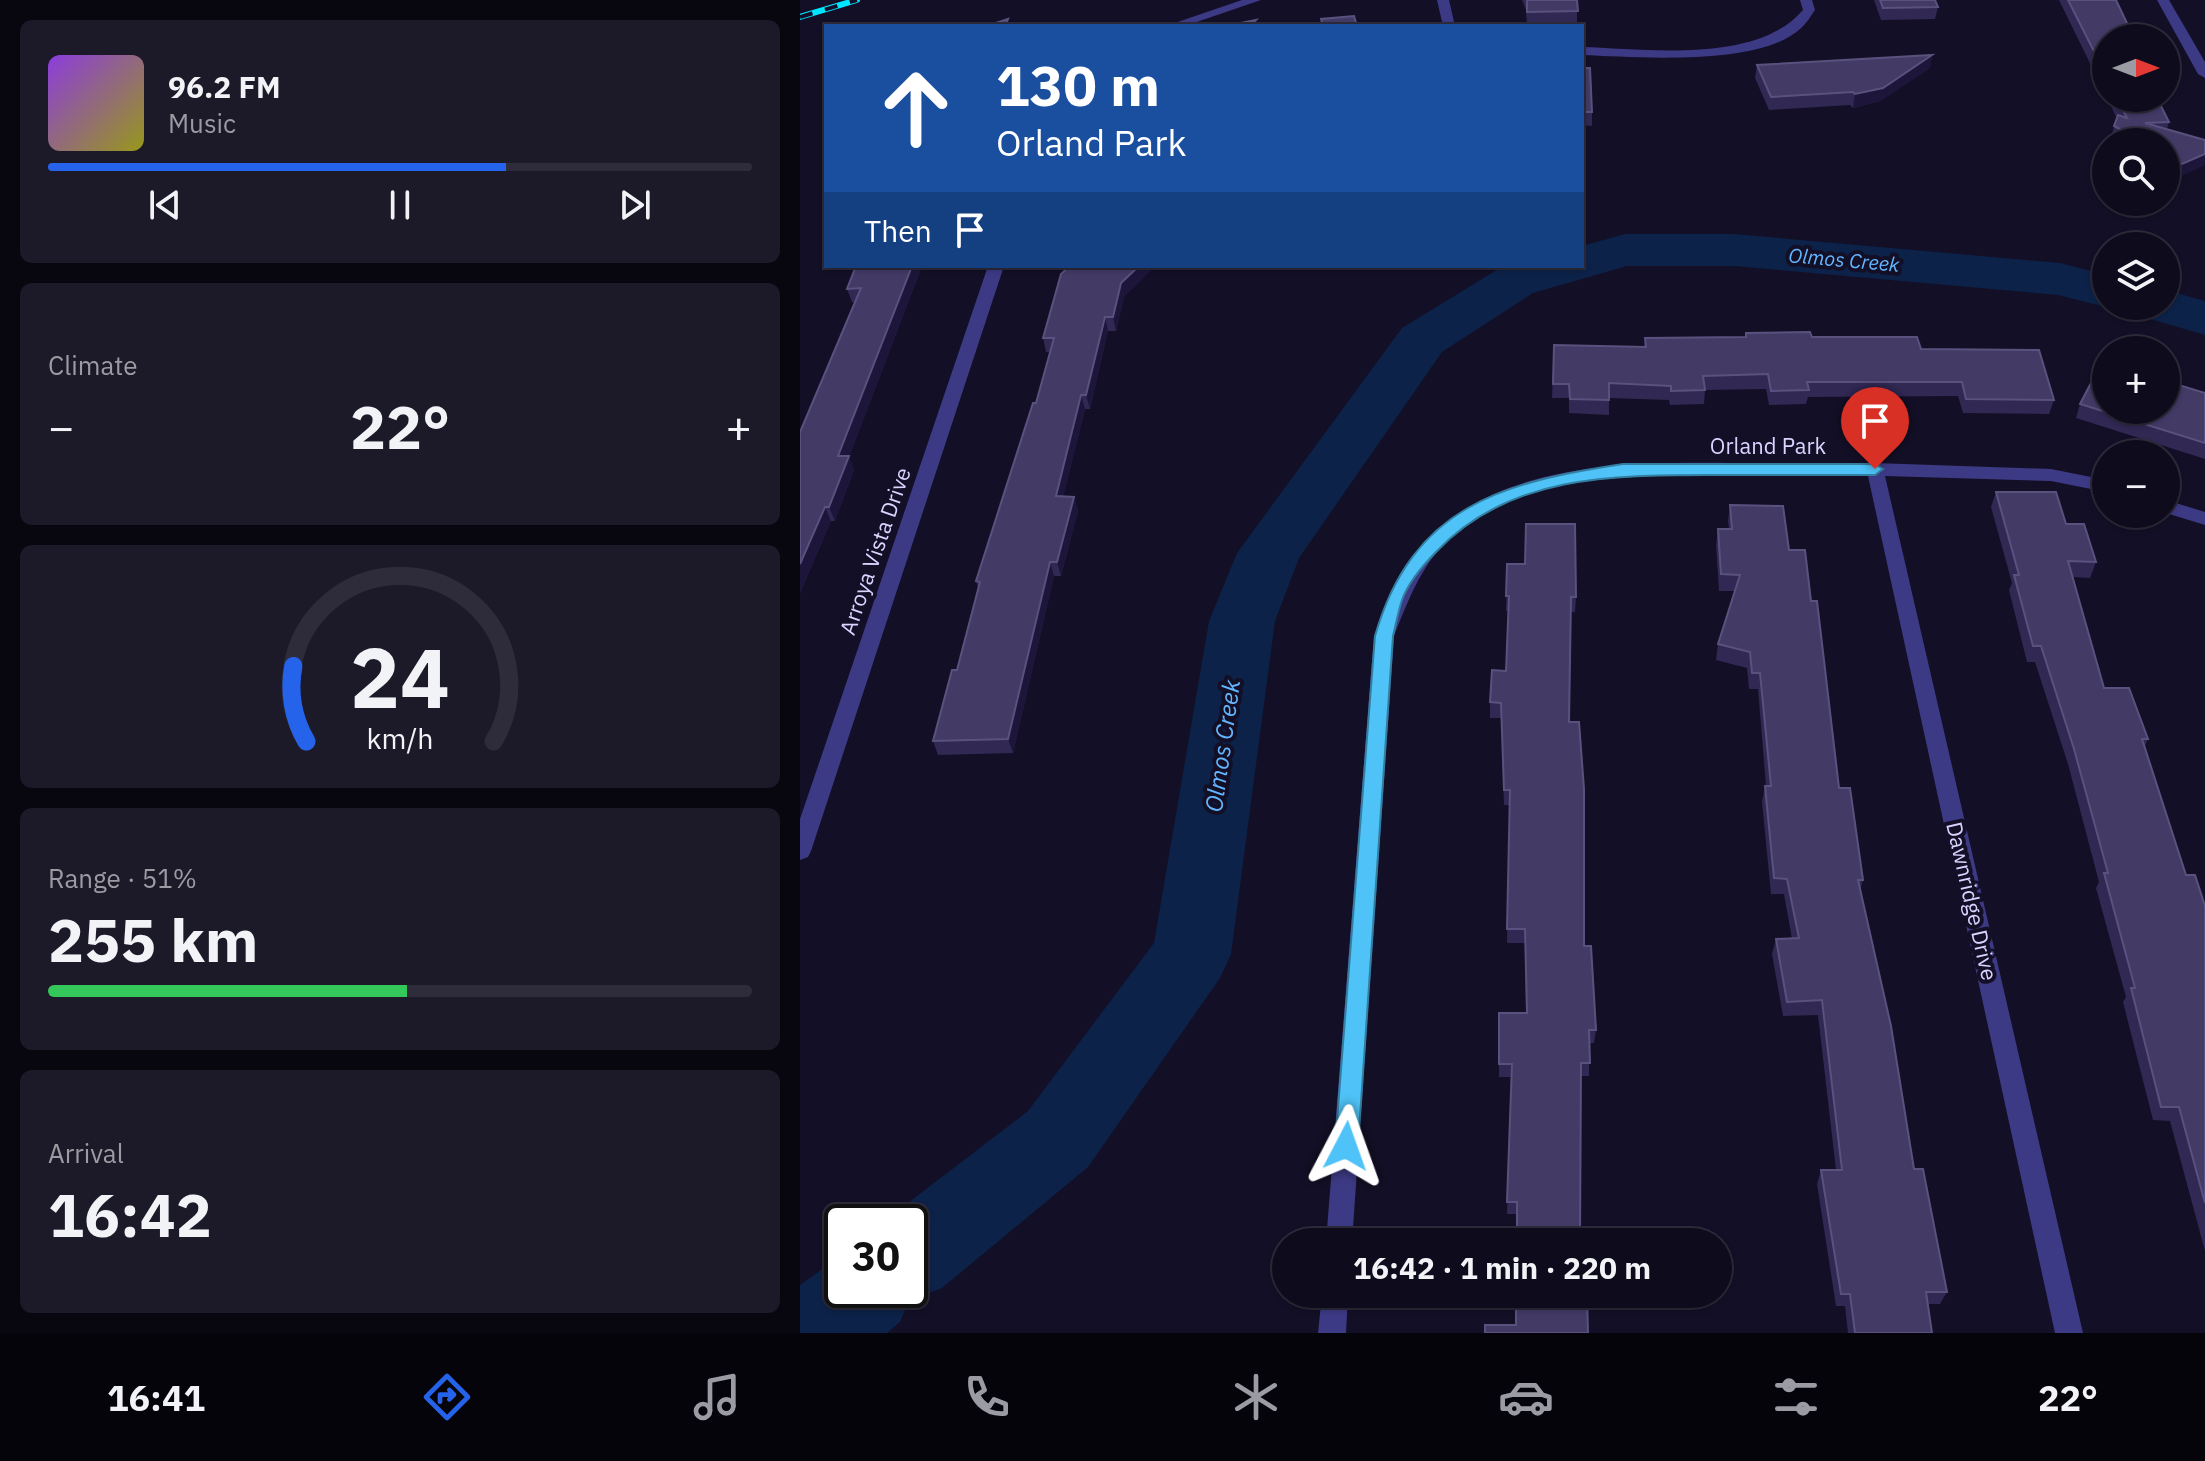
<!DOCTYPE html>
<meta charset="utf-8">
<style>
body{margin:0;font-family:"IBM Plex Sans",sans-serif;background:#1c1929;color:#f1f3f6;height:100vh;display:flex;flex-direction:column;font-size:30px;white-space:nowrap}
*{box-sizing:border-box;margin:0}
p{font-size:26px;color:#9b9ba3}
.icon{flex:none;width:44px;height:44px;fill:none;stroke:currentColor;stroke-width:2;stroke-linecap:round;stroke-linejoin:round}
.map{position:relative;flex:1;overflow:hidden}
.panel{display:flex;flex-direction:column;gap:20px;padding:20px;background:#08060f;width:800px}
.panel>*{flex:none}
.guide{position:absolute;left:24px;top:24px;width:760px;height:244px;border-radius:0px;box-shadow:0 2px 6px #0004,0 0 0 2px #2e2b3b;background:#1a4fa0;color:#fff;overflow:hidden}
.needle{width:52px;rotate:90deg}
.controls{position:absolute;left:1292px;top:24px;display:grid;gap:16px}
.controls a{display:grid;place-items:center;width:88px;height:88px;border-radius:50%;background:#0e0b1c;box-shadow:0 2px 6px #0004,0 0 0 2px #2e2b3b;font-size:40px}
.speed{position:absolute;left:24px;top:1204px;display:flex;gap:16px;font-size:40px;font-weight:700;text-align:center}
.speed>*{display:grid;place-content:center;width:104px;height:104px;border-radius:50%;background:#0e0b1c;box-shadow:0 2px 6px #0004,0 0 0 2px #2e2b3b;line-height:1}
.speed .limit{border:4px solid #111;border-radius:12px;background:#fff;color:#111}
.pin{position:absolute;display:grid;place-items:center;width:68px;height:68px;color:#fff;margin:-82px -34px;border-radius:50% 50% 50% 0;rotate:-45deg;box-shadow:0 0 8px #0007}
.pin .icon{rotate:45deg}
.me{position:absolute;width:88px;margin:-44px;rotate:4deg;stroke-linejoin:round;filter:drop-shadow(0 0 6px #0008)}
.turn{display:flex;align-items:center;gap:28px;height:168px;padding:0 40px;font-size:36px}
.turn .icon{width:104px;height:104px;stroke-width:2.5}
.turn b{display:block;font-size:56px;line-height:68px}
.then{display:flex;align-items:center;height:76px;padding:0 40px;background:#0003;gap:16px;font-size:30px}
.big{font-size:60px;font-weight:800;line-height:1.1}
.panel .widget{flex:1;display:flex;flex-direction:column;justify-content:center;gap:12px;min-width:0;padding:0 28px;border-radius:12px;background:#1c1929}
.panel .dial{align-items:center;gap:0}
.dial svg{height:208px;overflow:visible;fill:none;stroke:#2e2b3b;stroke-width:7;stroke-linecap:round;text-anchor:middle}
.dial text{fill:#f1f3f6;stroke:none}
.song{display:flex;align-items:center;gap:24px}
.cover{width:96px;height:96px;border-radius:12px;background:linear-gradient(135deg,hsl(270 70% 55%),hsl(60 70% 35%))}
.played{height:8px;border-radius:4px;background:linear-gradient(90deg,#2563eb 65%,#2e2b3b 65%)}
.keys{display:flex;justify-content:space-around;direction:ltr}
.heat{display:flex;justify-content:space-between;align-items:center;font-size:44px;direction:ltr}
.charge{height:12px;border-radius:6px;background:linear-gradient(90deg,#34c759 51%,#2e2b3b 0)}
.trip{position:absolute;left:472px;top:1228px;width:460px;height:80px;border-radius:40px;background:#0e0b1c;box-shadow:0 2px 6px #0004,0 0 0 2px #2e2b3b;font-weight:800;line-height:80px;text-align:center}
.tabs{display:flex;height:128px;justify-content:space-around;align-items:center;background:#06040b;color:#9b9ba3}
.tabs .icon{width:56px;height:56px}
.tabs .selected{color:#2563eb}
.tabs b{font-size:36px;color:#f1f3f6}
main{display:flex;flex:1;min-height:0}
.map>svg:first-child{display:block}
</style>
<main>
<section class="panel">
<div class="widget">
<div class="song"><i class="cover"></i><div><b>96.2 FM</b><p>Music</p></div></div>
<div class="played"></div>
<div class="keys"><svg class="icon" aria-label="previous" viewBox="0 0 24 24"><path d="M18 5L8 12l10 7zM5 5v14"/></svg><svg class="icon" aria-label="pause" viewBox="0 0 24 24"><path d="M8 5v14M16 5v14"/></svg><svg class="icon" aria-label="next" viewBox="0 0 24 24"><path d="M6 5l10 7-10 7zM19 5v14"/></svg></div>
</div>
<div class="widget"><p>Climate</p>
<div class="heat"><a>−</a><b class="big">22°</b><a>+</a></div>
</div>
<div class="widget dial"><svg viewBox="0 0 100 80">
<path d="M14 69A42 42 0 1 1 86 69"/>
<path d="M14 69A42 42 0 0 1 9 40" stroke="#2563eb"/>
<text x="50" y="56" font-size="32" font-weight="700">24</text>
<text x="50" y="72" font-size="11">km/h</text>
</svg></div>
<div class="widget"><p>Range · 51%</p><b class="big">255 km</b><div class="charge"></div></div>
<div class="widget"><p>Arrival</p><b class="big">16:42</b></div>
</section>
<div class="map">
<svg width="1405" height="1333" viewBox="0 0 1405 1333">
<rect width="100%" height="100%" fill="#130f26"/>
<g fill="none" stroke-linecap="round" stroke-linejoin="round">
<path fill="#0c2248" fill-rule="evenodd" d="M825,234H934L1260,263L1306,275V306H1311L1306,307L1258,295L934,266H827L733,293L642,352L499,558L475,621L431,954L420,978L288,1167L142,1288L109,1301L100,1322L87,1333H0V1285L42,1255V1290H110V1222H83L228,1111L354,943L409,621L437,553L602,328L695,271L711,266H782V246Z
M1366,290L1405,301V335L1347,318L1339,306H1366Z"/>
<path fill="#3d3a85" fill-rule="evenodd" d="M442,0H461L385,26H366Z
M637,0H649L655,26H643Z
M1000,0H1012L1015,10C1011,16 1006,24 1000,29C959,67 835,57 782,55V47C847,49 957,64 1003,10Z
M1357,0H1369L1405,62V78L1398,74Z
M188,266H204L11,851L8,857L0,860V819Z
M1075,463L1251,469L1306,480V492L1251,481L1085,476L1283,1333H1255L1068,476C1025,475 982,476 939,476C847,476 717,469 647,541C620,568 608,601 594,636L552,1242H526L574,636C582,616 589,593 600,574C682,443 868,464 1002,464C1026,464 1051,466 1075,463Z
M1366,500L1405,512V525L1366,513Z
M522,1294H548L546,1333H518Z"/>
<g stroke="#00e5ff" stroke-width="6">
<path id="rail" d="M0,17L57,0"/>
</g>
<use href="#rail" stroke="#130f26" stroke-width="4" stroke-dasharray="13" stroke-linecap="butt"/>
</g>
<path fill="#312854" d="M722,0H777V24L727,25L726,10Z
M1074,0H1135L1138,7L1135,19L1081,20Z
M1259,0H1316L1306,38V96Z
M1132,55L1130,68L1080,101L1053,108L1050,105L969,110L955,78L957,65Z
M782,65L792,112V126L782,125Z
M1307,98H1357L1369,122L1367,129L1405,140L1377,178L1366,171V142H1315L1310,139L1317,119Z
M56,266H122L49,457L54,470L35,521H31L0,593L55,302H52L47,289Z
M324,297L316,331H308L290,409H285L263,497H274L278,511L261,576H254L213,753L138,755L133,741L157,670L178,588L176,581L236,403L251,352H246L243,338Z
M946,333L1012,337L1121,349L1254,400L1249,414L1163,413L1158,396L1008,397L1006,404L969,405L966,389L905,390L904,404L870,405L869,400L809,398V415L769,413V398H752L754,345L844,347L845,338L945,337Z
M1405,393V459L1276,418L1280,404Z
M1196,492L1266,524L1296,562L1290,578L1272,577L1304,688L1348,739L1345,746L1386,875L1405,906V1251L1370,1121L1353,1120L1323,1002L1326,997L1296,888L1299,882L1268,764L1235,662H1227L1209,590L1212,583L1191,507Z
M930,505L989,550L1011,601L1039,788L1063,880L1060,891L1114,1169L1147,1292L1140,1304H1128L1132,1333H1048L1045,1306H1036L1017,1184L1021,1170H1036L1018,1015L983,1016L972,954L976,939H992L984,894H971L962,802L965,786H966L958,689H949L947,668L916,660L918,644L935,591H919L916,545L918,529H929L928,521Z
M707,564L776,597L775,612H771L769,722L784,946L796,1030L794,1043H789V1076H781L780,1238L786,1242L717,1214H707L712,1077H699V1013H726L725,943H707L710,805H704L701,718H690V702L706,671L709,611H706Z"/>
<path fill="#1d163a" d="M1132,55L1130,68L1080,101L1053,108L1055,94Z
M1405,154V165L1377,178L1382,164Z
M112,266H122L49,457L54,470L35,521L29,507L38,456Z
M339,266H356L324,297L316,331L313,317L321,283Z
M305,317L308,331L290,409L286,395Z
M281,395L285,409L260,510L256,496Z
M274,497L278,511L261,576L257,562Z
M25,507L31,521L0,593V564Z
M250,562L254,576L213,753L208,739Z"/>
<path fill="#433a66" stroke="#5a527e" stroke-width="2" d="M727,0H777L778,11L727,12Z
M1080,0H1135L1138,7L1083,8Z
M1268,0H1316L1334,38H1306V75Z
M554,16L557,26H523L521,19Z
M208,19L205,26H187Z
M456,20L450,26H426Z
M1132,55L1083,88L1055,94L1053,92L971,97L957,65Z
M782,65L783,68H790L792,112H782Z
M1317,98H1357L1369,122L1345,123L1405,140V154L1382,164L1366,155V142H1343L1314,126L1318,115L1327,118Z
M56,266H112L38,456H49L29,507H25L0,564V432L61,288L47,289Z
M270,266H339L321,283L313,317H305L286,395H281L256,496L274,497L257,562H250L208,739L133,741L152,670H157L180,582L176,581L233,403H236L254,338H243L261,274Z
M1010,332L1012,337H1117L1121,349L1239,350L1254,400L1166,399L1162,382H1007L1009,390L971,391L968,374L903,376L905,390L871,391V386L809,383V400L770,399L769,384H753L754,345L846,347L845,338L946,337V333Z
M1302,362L1306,363V410H1366V381L1405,393V443L1280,404Z
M1196,492H1256L1266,524H1284L1296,562L1268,561L1304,688H1329L1348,739H1342L1386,875H1395L1405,906V1203L1379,1107H1361L1331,988H1335L1304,873H1308L1274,749L1241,646H1233L1214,575H1219Z
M930,505L983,506L989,550H1005L1011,601H1017L1039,788H1050L1063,880H1058L1091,1026L1114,1169H1123L1147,1292H1126L1132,1333H1055L1050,1294H1041L1021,1170H1042L1022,1000L987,1002L976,939L999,938L987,879L974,878L965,786H971L960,673H952L950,652L918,644L940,575L921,574L918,529H932Z
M726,524H775L776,597H771L769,722H779L784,789V946H791L796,1030H789L790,1063H781L780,1238H786V1242H717V1202H707L712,1064H699V1013H727L725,929H707L710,790H704L701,703L690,702L692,670L706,671L709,596H706L707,564H725Z
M716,1294H787L788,1333H685V1325H716Z"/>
<path fill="#4fc3f7" stroke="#337fa1" stroke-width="2" d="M823,464H1075L1083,469L1075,475C1020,475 965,475 910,475C813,475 709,475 637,551C623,565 609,581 602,600C598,612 596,624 593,636L558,1146L554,1154L546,1157L538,1154L535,1146L575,636C612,506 703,482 823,464Z"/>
<g text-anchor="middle" stroke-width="8" stroke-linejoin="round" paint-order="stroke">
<g font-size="20" font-style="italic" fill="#62b6ff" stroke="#130f26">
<text transform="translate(1044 260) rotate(5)" y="7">Olmos Creek</text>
</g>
<g font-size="22" fill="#d9d4ff" stroke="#130f26">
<text x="968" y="454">Orland Park</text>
<text transform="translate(75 551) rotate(-71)" y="8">Arroya Vista Drive</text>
<text transform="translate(1172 901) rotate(77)" y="8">Dawnridge Drive</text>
</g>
<g font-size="24" font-style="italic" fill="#62b6ff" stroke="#130f26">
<text transform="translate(423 746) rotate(-82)" y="8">Olmos Creek</text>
</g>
</g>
</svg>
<div class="controls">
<a><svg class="needle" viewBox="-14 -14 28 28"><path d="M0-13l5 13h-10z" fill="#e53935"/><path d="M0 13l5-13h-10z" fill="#9b9ba3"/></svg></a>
<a><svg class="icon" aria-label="search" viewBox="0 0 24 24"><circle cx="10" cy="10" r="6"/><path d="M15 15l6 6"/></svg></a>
<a><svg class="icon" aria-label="layers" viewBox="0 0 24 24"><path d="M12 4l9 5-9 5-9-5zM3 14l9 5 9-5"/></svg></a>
<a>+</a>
<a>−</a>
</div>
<div class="speed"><div class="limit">30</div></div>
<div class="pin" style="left:1075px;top:469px;background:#d93025"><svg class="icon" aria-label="arrive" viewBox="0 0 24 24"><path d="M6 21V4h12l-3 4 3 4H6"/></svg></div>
<svg class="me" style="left:546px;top:1146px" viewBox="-20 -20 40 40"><path d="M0-17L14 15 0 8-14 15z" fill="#4fc3f7" stroke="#fff" stroke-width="4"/></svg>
<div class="trip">16:42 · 1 min · 220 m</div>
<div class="guide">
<div class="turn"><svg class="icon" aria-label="ahead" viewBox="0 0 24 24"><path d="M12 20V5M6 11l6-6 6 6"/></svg><div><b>130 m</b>Orland Park</div></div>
<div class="then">Then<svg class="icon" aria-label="arrive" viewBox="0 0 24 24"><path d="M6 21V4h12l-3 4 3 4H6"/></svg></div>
</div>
</div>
</main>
<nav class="tabs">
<b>16:41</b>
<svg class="icon selected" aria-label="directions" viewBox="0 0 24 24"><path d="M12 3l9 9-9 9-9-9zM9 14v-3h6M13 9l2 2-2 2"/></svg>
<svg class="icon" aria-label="music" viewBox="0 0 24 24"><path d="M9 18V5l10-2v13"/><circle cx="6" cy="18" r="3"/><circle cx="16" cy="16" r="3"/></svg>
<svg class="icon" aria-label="phone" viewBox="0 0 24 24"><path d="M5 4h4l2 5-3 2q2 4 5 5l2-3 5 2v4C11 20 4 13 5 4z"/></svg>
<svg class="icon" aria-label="climate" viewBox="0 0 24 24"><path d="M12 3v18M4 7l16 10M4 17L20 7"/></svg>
<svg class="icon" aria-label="car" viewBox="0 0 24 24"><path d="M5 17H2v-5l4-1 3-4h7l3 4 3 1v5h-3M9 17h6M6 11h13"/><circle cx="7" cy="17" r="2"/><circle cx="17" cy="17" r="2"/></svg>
<svg class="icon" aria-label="filters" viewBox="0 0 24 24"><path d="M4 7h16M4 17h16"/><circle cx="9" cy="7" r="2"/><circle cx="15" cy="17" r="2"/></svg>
<b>22°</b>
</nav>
